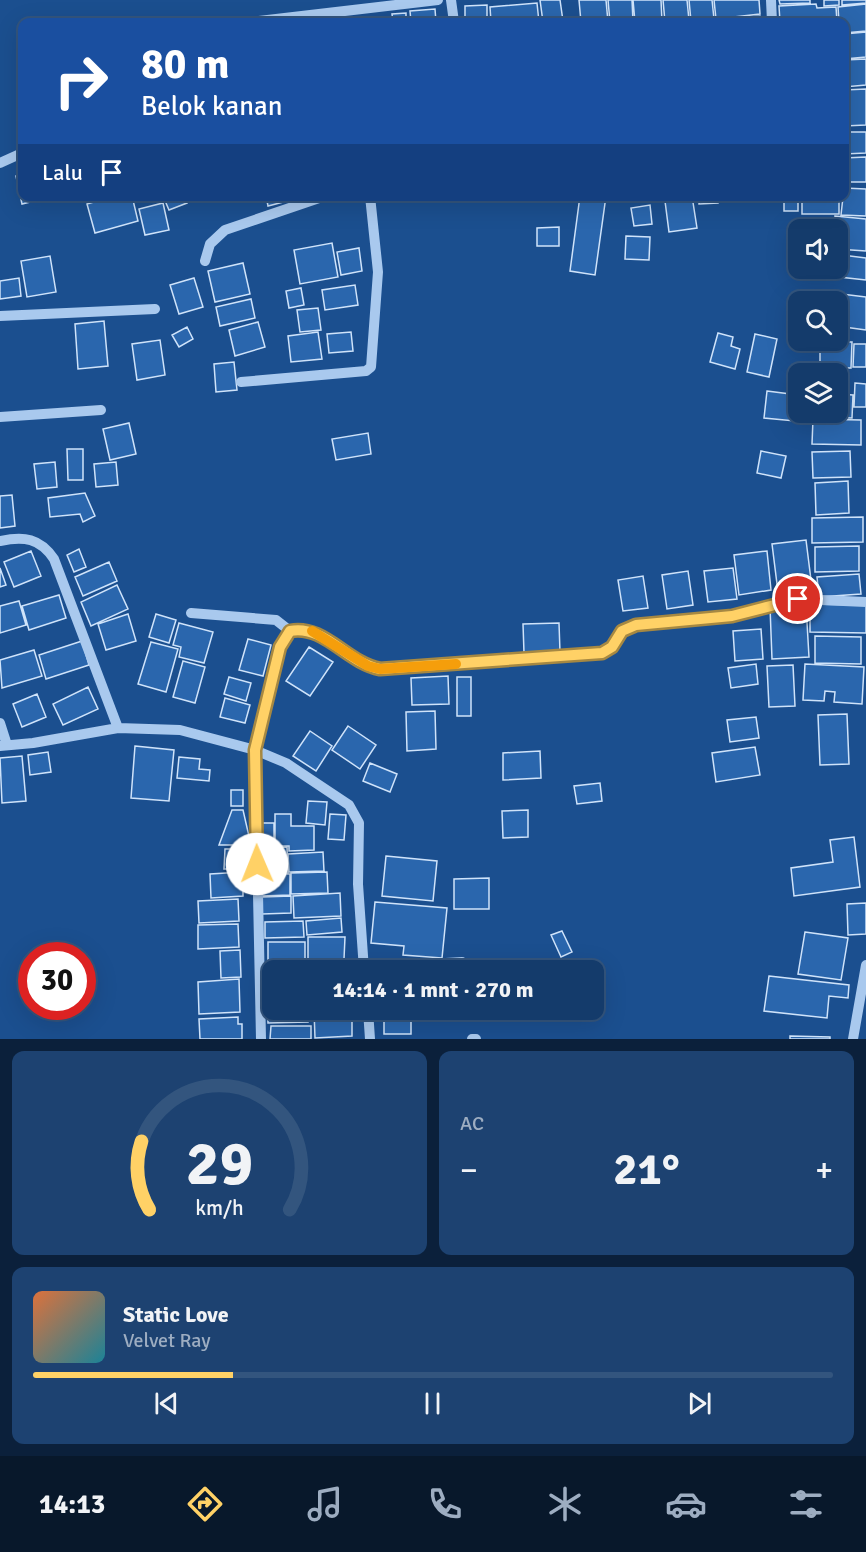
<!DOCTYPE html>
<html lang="id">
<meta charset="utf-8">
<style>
body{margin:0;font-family:Signika,sans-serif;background:#1d4271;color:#f1f3f6;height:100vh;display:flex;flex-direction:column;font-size:22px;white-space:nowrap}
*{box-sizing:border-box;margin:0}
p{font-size:20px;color:#9dadc1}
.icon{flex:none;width:33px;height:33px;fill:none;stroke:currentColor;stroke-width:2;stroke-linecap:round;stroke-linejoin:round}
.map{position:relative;height:1039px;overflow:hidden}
.details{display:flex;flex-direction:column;gap:12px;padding:12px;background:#0b203b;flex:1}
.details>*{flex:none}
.banner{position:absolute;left:18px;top:18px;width:831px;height:183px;border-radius:12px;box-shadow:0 6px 24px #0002,0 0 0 2px #33557e;background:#1a4fa0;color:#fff;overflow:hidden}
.fabs{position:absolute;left:788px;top:219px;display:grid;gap:12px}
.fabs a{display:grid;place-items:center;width:60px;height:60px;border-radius:12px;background:#143b6b;box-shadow:0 6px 24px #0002,0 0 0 2px #33557e;font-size:30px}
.speed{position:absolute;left:18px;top:942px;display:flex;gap:12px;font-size:30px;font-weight:700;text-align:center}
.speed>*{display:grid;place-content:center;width:78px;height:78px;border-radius:50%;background:#143b6b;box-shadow:0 6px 24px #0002,0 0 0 2px #33557e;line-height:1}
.speed .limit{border:9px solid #d22;background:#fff;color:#111}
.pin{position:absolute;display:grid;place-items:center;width:51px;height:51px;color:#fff;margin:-26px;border:3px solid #fff;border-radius:50%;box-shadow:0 2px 6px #0007}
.me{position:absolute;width:66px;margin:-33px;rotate:359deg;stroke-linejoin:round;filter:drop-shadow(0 0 4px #0008)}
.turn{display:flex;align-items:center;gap:21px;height:126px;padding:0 24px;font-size:27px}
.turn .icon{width:78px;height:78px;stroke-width:2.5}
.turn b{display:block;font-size:42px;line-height:51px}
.then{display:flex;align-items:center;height:57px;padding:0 24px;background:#0003;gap:12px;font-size:22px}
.big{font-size:45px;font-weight:700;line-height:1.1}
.details .widget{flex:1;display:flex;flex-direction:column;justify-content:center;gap:9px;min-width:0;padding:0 21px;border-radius:12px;background:#1d4271}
.details .dial{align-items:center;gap:0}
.dial svg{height:156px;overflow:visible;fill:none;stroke:#33557e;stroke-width:7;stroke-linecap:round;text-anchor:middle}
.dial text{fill:#f1f3f6;stroke:none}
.song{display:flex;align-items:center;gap:18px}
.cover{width:72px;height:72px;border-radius:9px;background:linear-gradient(135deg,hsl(20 70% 55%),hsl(190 70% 35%))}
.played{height:6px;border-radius:3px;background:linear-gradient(90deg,#ffd166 25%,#33557e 25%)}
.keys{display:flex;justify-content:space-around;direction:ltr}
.heat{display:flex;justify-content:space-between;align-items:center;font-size:33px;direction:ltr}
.details .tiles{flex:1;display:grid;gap:12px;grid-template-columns:1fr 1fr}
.widget:last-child{grid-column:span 2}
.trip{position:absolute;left:262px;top:960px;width:342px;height:60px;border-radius:12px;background:#143b6b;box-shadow:0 6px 24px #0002,0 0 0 2px #33557e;font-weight:700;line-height:60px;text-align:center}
.tabs{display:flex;height:96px;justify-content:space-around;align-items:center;background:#08182b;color:#9dadc1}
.tabs .icon{width:42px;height:42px}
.tabs .selected{color:#ffd166}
.tabs b{font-size:27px;color:#f1f3f6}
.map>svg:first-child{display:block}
</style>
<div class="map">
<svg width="866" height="1039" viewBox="0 0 866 1039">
<rect width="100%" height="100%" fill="#1b4f8f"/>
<path fill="#2a66ad" stroke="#cfe3fa" stroke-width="1.5" d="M540,0H560L563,21L543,22Z
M579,0H606L608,22H581Z
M608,0H632L633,22H610Z
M633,0H661L662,22H635Z
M663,0H687L689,20L665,22Z
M689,0H712L714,19L691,21Z
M714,0H759L760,14L716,19Z
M779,0H810V3L780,4Z
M824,0H839V5L824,6Z
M842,0H866V3L842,5Z
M537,3L539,22H491L490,7Z
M816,4L817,8L836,7L837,22H780L779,6Z
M866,4V31L844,33V22H839L838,7Z
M487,5V22H465V6Z
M435,9L436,22H411L410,11Z
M406,13V22H393L392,14Z
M760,16L761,22H735L734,19Z
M866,32V57L844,59V34Z
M866,59V85L844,87V60Z
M866,89V125L844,126V90Z
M844,132H866V153L844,154Z
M866,157V182H844V158Z
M22,174V196H54L22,204L16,176Z
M844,188L866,189V216L841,215Z
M114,196H132L138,221L95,233L87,204Z
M163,196H184L187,203L169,210Z
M266,196H299V198L268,206Z
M580,196H606L595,275L570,271Z
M692,196L697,228L669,232L665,201Z
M699,196H718V203L699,204Z
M784,196H798V211H784Z
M802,196H839V214H802Z
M163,203L169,230L145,235L139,209Z
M650,205L652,224L634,226L631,208Z
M835,216L866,219V251L837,249Z
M559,227V246H537V228Z
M626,236L650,237L649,260L625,259Z
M332,243L338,277L300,284L294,250Z
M359,248L362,271L341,275L337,252Z
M842,255L866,258V280L839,277Z
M50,256L56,292L27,297L21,261Z
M243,263L250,294L215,302L208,271Z
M19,278L21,296L0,299V281Z
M194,278L203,307L179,314L170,285Z
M355,285L358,305L325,310L322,290Z
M301,288L304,305L289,308L286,291Z
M825,292L866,297V330L837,326V302H824Z
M251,299L255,318L220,326L216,307Z
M318,308L321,330L300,332L297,310Z
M104,321L108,366L78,369L75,324Z
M258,322L265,347L235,356L229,330Z
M187,327L193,339L179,347L172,335Z
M318,332L322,359L291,362L288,336Z
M351,332L353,351L329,353L327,334Z
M718,333L733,337L731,346L740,349L735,369L710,362Z
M755,334L777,339L769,377L747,372Z
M160,340L165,375L137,380L132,344Z
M832,342H852L851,368H820V351H832Z
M854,344H866V367H853Z
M234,362L237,390L216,392L214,364Z
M855,383L866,384V407H854Z
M767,391L798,395L795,421L764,418Z
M837,394L853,395L852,418L825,417V412H837Z
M813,419L861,420V445L812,444Z
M129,423L136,454L110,460L103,429Z
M368,433L371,454L336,460L332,439Z
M67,449H83V480H68Z
M761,451L786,456L781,478L757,473Z
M850,451L851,477L813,478L812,452Z
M55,462L57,487L37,489L34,464Z
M116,462L118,485L96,487L94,464Z
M848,481L849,513L816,515L815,483Z
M85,493L95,516L83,522L80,514L50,517L48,498Z
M12,495L15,526L0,528V496Z
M863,517V542L812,543V518Z
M806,540L812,588L778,592L772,544Z
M859,546V571L815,572V547Z
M79,549L86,567L74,572L67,555Z
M31,551L41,576L14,587L4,562Z
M767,551L771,590L739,595L734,555Z
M109,562L117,581L83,596L75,577Z
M0,568L6,585L0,587Z
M733,568L737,599L708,602L704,571Z
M688,571L693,605L667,609L662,575Z
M859,574L861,594L819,597L817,577Z
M643,576L648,608L623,611L618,580Z
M117,585L128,609L91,626L81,602Z
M59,595L66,618L29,630L22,606Z
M19,601L26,625L0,633V606Z
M810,604L866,605V633L810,632Z
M806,605L809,657L772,659L770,607Z
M128,614L136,641L106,650L98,624Z
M156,614L176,620L169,643L149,637Z
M179,623L213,632L204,663L179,657L181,647L173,645Z
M559,623L560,652L524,653L523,624Z
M761,629L763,659L735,661L733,631Z
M815,636L861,637V664L815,663Z
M248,639L271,645L263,676L239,670Z
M82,641L89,665L46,679L39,655Z
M151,642L178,649L166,692L138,684Z
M309,647L333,662L310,696L286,681Z
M34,650L42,676L2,688L0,660Z
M183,661L205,667L195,703L173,697Z
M756,664L758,684L731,688L728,668Z
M805,664L864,667L862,704L834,702L835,692L825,691L824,701L803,700Z
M793,665L795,706L769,707L767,666Z
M448,676L449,704L412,705L411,678Z
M229,677L251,683L246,701L224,694Z
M457,677H471V716H457Z
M88,687L98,709L63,725L53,704Z
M37,694L46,717L22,727L13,704Z
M225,698L250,705L245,723L220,717Z
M435,711L436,749L407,751L406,712Z
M847,714L849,764L820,765L818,715Z
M756,717L759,738L730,742L727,720Z
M348,726L376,745L360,769L332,750Z
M310,731L332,746L316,771L293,756Z
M135,746L174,750L169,801L131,798Z
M755,747L760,775L716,782L712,753Z
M540,751L541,778L503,780V753Z
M48,752L51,772L30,775L28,755Z
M22,756L26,801L2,803L0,758Z
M179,757L200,759L199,769L210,770L209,781L177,778Z
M370,763L397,774L390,792L363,781Z
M600,783L602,801L577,804L574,786Z
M231,790H243V806H231Z
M308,801L327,802L325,825L306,823Z
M232,810H243L251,845H219Z
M528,810V837L503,838L502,811Z
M275,814H291V826H314V850L289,851V846H275Z
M330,814L346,815L344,840L328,839Z
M260,823H274V846H259Z
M854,837L860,887L794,896L791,868L833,862L830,840Z
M287,847L288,873L260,874L259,848Z
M225,849H245L244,869H224Z
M323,852L324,871L289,872L288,854Z
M386,856L437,861L433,901L382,896Z
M243,872V896L211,898L210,874Z
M327,872L328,893L291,894V873Z
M261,874H290V895L261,896Z
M489,878V909H454V879Z
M340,893L341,916L294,918L293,896Z
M291,896V913L262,914V897Z
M238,899L239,921L199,923L198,901Z
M375,902L447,908L442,958L403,955L404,946L371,943Z
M866,903V934L848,935L847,904Z
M341,918L342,932L307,935L306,921Z
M303,921L304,937L265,938V922Z
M238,924L239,947L198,949V925Z
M562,931L572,952L561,957L551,935Z
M805,932L848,938L841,980L798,974Z
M308,937H345L344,959L308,960Z
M268,942H305V970H273V987H268Z
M240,950L241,977L221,978L220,951Z
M310,963H345V970H310Z
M769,976L849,985L848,998L829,996L827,1018L764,1011Z
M239,979L240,1012L199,1014L198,982Z
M267,991H273V1010H307L308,1022L268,1023Z
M314,1010H352V1036L315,1038Z
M384,1010H411V1034H384Z
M238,1017V1024H242V1039H200L199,1019Z
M271,1026H311V1039H270Z
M790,1036L830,1037V1039H790Z"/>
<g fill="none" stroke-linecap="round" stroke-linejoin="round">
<path stroke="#a9c9ee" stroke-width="10" d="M451,0L454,22
M771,0L772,22
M251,22L438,0
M0,163L22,153
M205,261L210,244L225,230L325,196
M0,316L155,309
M241,382L366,371L371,367L378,272L370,196
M0,417L101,410
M0,541C24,536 40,538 54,559L118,728
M191,613L276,620L290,631
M0,723L7,745
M0,746L33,743L118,728L180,730L255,750L286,763L349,805L359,823L358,884L364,970
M364,968L462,962
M368,1010L370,1039
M261,1039L255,750L280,647L290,631C324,624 348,663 380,669L602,653L612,647L622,631L636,625L732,616L798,599L866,602
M472,1039H476
M853,1039L866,965"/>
</g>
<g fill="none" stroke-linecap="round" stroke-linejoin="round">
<g stroke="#a68842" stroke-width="15">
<path id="route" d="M257,864L255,750L280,647L290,631C324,624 347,663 380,669L602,653L612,647L622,631L636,625L732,616L798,599"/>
</g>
<use href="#route" stroke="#ffd166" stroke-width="10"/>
<path stroke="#f59e0b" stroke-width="10" d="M312,631L368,666L380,669L456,664"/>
</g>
</svg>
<div class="fabs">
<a><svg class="icon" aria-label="sound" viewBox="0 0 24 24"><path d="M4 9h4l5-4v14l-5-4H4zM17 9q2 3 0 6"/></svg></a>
<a><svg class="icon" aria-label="search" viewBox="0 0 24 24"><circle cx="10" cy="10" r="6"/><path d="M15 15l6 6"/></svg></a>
<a><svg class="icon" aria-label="layers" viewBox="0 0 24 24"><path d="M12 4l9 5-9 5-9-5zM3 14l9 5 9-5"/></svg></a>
</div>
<div class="speed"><div class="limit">30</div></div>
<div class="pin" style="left:798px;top:599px;background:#d93025"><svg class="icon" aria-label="arrive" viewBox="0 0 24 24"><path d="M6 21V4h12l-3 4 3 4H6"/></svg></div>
<svg class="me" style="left:257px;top:864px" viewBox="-20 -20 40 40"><circle r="19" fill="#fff"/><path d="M0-13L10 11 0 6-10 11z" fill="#ffd166"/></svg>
<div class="trip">14:14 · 1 mnt · 270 m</div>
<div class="banner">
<div class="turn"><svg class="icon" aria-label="right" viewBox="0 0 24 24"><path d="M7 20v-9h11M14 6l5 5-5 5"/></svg><div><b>80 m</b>Belok kanan</div></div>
<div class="then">Lalu<svg class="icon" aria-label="arrive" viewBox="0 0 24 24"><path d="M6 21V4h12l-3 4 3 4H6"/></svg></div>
</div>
</div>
<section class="details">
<div class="tiles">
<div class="widget dial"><svg viewBox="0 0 100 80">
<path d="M14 69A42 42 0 1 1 86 69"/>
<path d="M14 69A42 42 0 0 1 10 34" stroke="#ffd166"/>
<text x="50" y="56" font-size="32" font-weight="700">29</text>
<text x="50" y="72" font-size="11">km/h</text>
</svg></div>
<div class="widget"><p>AC</p>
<div class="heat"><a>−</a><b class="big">21°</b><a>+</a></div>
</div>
<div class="widget">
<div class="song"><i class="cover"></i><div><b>Static Love</b><p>Velvet Ray</p></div></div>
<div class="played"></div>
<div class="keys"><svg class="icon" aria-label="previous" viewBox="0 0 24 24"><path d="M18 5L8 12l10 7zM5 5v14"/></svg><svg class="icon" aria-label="pause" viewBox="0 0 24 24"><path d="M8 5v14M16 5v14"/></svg><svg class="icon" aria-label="next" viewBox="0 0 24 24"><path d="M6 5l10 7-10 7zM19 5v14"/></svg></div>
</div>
</div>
</section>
<nav class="tabs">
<b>14:13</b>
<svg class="icon selected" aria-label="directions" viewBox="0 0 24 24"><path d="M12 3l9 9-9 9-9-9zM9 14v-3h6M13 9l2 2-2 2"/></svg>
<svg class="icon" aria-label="music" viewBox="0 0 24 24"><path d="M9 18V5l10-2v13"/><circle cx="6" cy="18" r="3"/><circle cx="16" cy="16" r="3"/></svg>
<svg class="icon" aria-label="phone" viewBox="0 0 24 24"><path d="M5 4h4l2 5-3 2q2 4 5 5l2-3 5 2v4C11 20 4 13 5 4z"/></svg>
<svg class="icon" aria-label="climate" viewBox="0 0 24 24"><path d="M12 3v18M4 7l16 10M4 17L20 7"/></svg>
<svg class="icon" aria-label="car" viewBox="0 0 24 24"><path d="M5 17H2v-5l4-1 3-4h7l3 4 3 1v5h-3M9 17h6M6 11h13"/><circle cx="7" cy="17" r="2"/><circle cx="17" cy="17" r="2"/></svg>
<svg class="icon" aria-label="filters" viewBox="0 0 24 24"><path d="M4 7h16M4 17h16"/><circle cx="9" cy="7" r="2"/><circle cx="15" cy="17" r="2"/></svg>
</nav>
